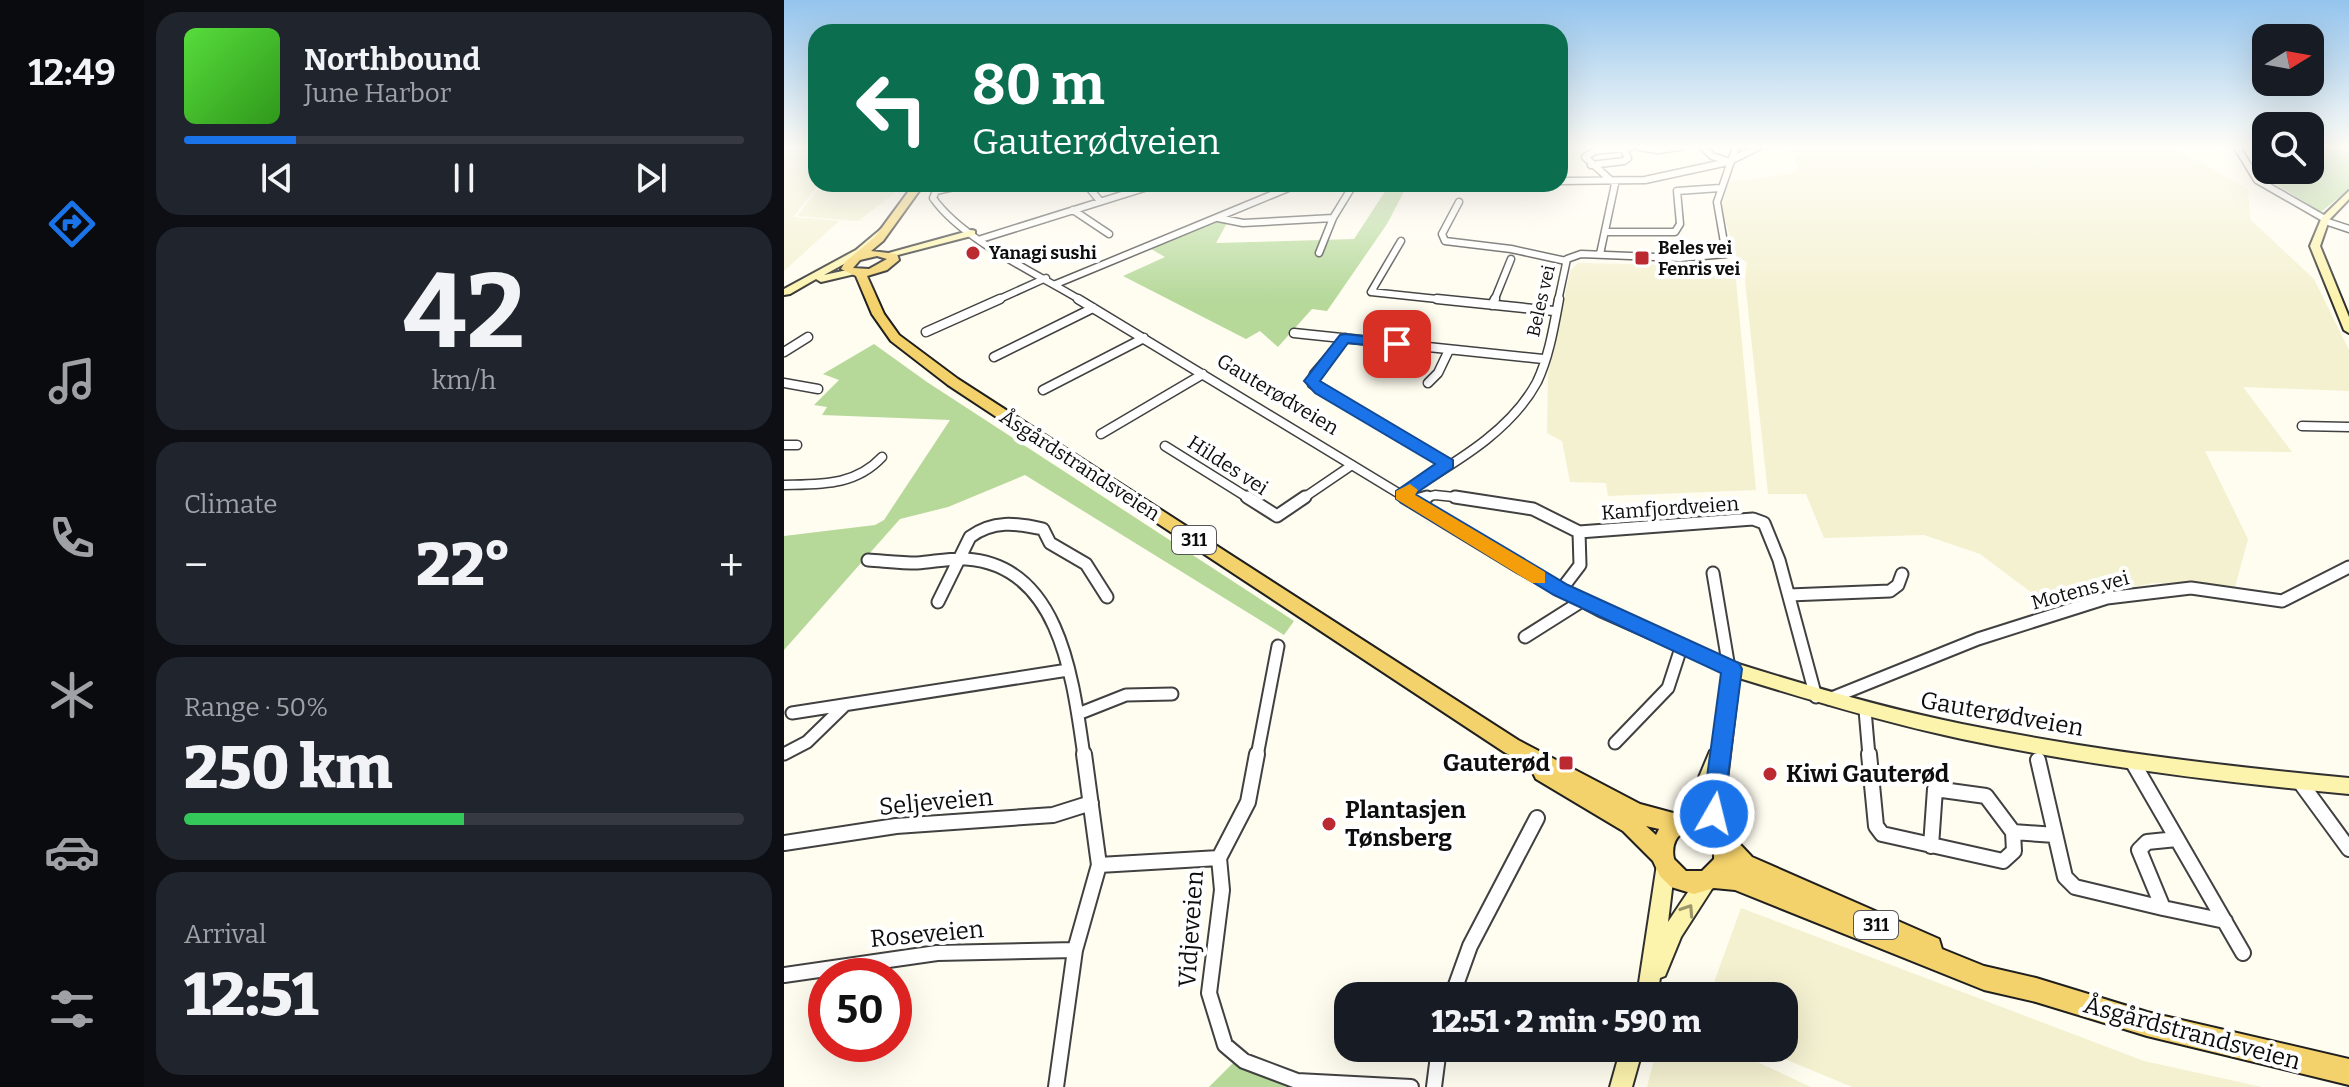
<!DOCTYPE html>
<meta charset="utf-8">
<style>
body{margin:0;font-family:Bitter,serif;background:#20242c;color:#f1f3f6;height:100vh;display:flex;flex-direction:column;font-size:30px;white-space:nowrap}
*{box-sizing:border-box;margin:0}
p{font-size:26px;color:#9ea1a6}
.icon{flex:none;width:44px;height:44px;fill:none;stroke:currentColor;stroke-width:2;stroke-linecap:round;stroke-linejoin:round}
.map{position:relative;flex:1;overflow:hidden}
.sheet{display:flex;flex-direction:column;gap:12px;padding:12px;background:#0d0f14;width:640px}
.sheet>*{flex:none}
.hud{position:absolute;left:24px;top:24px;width:760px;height:168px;border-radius:24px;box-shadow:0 8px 32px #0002;background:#0b6e4f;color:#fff;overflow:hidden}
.needle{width:52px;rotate:79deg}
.controls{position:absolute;left:1468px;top:24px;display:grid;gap:16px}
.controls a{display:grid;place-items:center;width:72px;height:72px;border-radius:16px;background:#171b24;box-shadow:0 8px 32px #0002;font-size:40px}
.speed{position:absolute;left:24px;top:958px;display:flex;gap:16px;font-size:40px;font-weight:700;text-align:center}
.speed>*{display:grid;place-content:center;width:104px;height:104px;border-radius:50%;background:#171b24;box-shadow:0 8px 32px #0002;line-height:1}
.speed .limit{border:12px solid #d22;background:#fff;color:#111}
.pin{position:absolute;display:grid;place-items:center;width:68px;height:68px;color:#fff;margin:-34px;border-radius:16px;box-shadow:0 4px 12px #0006}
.me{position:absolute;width:88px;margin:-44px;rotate:8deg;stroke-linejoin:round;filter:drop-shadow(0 0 6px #0008)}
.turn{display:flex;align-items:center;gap:28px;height:168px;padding:0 32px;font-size:36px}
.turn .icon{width:104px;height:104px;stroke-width:2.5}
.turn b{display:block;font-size:56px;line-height:68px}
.big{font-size:60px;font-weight:800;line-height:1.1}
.sheet .tile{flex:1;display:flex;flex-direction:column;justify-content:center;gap:12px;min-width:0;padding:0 28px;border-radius:24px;background:#20242c}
.sheet .dial{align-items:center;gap:0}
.dial b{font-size:104px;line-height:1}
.song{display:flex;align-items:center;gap:24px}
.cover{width:96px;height:96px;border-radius:12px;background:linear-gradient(135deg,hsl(110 70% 55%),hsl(110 70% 35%))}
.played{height:8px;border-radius:4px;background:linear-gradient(90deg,#1a73e8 20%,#363941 20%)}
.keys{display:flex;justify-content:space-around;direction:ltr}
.heat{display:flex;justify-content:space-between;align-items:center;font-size:44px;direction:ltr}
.charge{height:12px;border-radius:6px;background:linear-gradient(90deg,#34c759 50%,#363941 0)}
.trip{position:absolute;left:550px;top:982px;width:464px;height:80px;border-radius:24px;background:#171b24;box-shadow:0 8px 32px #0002;font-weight:800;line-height:80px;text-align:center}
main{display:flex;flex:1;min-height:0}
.menu{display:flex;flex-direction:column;width:144px;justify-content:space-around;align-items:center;background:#090b0e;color:#9ea1a6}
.menu .icon{width:56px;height:56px}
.menu .active{color:#1a73e8}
.menu b{font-size:36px;color:#f1f3f6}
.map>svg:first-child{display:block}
</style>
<main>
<nav class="menu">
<b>12:49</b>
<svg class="icon active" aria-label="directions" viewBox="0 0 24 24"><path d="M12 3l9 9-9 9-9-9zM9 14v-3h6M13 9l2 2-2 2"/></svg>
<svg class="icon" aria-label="music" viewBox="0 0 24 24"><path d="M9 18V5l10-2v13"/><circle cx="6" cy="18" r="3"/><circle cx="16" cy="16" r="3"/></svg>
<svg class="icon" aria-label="phone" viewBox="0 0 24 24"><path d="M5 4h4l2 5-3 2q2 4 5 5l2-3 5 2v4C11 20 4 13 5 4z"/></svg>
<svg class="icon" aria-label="climate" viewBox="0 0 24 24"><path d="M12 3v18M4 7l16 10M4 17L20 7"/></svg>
<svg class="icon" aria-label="car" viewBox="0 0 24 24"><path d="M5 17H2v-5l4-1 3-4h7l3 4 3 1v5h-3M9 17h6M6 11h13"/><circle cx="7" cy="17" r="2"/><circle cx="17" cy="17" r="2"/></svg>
<svg class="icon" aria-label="filters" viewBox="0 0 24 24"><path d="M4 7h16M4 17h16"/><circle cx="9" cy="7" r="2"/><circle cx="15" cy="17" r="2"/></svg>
</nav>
<section class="sheet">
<div class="tile">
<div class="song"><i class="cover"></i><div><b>Northbound</b><p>June Harbor</p></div></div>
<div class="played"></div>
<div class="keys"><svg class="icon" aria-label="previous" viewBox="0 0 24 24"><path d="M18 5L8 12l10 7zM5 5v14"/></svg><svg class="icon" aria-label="pause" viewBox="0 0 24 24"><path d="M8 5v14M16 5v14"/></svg><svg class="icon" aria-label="next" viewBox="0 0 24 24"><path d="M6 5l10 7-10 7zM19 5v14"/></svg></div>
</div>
<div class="tile dial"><b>42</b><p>km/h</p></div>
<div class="tile"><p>Climate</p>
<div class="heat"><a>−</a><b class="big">22°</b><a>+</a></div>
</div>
<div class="tile"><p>Range · 50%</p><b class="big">250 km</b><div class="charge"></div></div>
<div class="tile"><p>Arrival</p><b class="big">12:51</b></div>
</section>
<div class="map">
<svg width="1565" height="1087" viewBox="0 0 1565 1087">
<rect width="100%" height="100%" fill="#fffcf0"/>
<path fill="#f4f1d1" d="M0,147H32V184H60L32,188L9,217L55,221L0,271Z
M1005,147H1388L1464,189L1466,219L1530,279L1565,350V391L1459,387L1508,452L1421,451L1464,539L1451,587L1369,583L1264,605L1196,554L1140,535L1040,538L1022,494H984L961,281L963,262L952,256L937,207L945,182L1007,174L1015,169Z
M68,184H122L74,221L13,216L33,191Z
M794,263L941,266L951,270L972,490L824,496L822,483L786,482L778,441L763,433L764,373L786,271Z
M957,908L1360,1061L1478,1087H1068L974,1048H1000V996H925Z
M873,1048H943L1027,1087H863Z"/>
<path fill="#b6d99a" d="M1550,147L1565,153V189L1537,212L1483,179L1474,164L1482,160V170H1526V150Z
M606,184H624L603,224L543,311L528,309L494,347L476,331L462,339L339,276L381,257L367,249L431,222L443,223L432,243L570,239Z
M90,344L143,382L510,621L500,635L241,475L164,507L116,519L0,650V536L91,525L100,520L166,420L38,415L43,407L30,405L55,380L39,374Z
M450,1062L523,1087H425Z"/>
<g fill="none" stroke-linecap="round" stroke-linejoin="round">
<g stroke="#414141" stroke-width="9">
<path id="minor-far3" d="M855,147L874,150L896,147
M919,147L928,156L943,161
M1453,147L1473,180L1541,219
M950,159L974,147
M807,165L840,161L844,158L839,148
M776,181L861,180L944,162
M183,184L152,191L149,198C178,240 254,274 298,301
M302,184L316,201
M831,184L801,157L811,151L847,147
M675,202L658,234L661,241L727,249L782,261
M289,210L325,234
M434,218L459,223L549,218
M1541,221L1565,229
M821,232H891L896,224L893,191L936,188
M197,239L373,184
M617,241L587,292L672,301
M535,253L549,218L568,187L555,184
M816,254L831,184
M272,284L514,184
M211,301L262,278
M710,301L727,259
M774,301L783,259L797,254L896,258L942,254L933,202L952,147"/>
</g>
<g stroke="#414141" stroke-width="11">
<path id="minor-far2" d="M294,299L624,499
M653,299L770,311
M708,305L711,299
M142,332L216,299
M510,333L759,359
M561,338L530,374L528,384L663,464
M0,352L24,337
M210,357L309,308
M0,383L34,389
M644,383L654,373L665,350
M259,390L360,338
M1518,426L1565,427
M317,434L419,374
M0,445H13
M381,446L466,499
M0,485C37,484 71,486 98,457
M618,495C666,465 725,434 753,382C765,357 770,326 775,299
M518,499L568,465
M636,499L651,495L689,499"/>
</g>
<g stroke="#414141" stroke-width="15">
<path id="minor-far1" d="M463,497L493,516L521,497
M620,497L737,568L817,611L948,669
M671,497L749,509L795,532L969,519L980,523L995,560L1032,697
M629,501L643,497
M84,560C100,561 117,563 133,563C149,562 166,558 182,559C277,565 289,681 300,756
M929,573L945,668
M777,590L796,565L795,532
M1005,595L1106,591L1114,585L1118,574
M154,602L186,537C209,520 232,523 259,529L266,543L302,564L323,597
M741,637L798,601
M1045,699L1194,639L1323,598L1407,588L1498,601L1565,567
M1081,710L1085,756
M8,713L284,670
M294,714L342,695L388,694
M831,743L884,688L897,648
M0,754L23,742L60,706
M473,756L494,646"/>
</g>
<g stroke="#414141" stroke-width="18">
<path id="minor" d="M473,754L464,802L435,858L438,890L425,993L441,1045L460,1061L513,1081L627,1087
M1085,754L1092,826L1098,834L1219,861L1230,851L1229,832
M1254,760L1281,877L1291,887L1379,908
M1348,761L1459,953
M1516,782L1565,849
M1393,839L1363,842L1355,850L1379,908L1441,921
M0,843L112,826L269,815L307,803
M1147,846L1151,789L1202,796L1229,832L1271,835
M315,865L435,858
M0,975L153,953L291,950
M668,996L686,946L753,818
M272,1087L291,950L315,865L300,754
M650,1087L655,1048"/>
</g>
<g stroke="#303030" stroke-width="4">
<path id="secondary" d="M1565,191V199L1545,220L1536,246L1565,317V333L1560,330L1526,246L1538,217Z
M97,229L105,231L78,254L40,275L68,269L73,272L71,274L37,282L32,279L6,294L0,295V289L72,250Z
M188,230L191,231V235L106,257L101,254Z
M948,662C1024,686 1100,708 1178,724C1306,750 1435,766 1565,778V794C1435,782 1306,766 1178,739C1103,723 1029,701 955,678L939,814L944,832L942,838L935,841L928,838C924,827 921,816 922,804C918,814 911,824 900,829L894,826L891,820L905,801L926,751L929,750L940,669L942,664Z
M882,855L889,857L891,864L884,922L916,874L923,871L930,874L933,881L897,937L881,976L876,978L873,996H853L873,864L875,857Z
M837,1048H859L848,1087H826Z"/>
</g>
<g stroke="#1f1f1f" stroke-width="4">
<path id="primary" d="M130,184H140L99,241L87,251L113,254L115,260L103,270L83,276L100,314L115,335L174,379L734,740L856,804L893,814L913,809L932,816L942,824L950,838L968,857L1155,939L1158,949L1200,966L1252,978L1363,1012L1565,1059V1085L1363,1036L1252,1002L1200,990L951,890L930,888L910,894L887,887L876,876L869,861L839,831L752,779L749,773L751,769L720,752L164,385L107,341L88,314L72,276L57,269L61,262L91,237ZM93,256L103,259L85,269L69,268L76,260ZM862,826L875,829L872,835ZM907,829L918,830L930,842V859L918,871H902L890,859C887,845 892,833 907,829Z"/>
</g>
<use href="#minor-far3" stroke="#fff" stroke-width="6"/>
<use href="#minor-far2" stroke="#fff" stroke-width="8"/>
<use href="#minor-far1" stroke="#fff" stroke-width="11"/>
<use href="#minor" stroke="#fff" stroke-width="14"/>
<use href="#secondary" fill="#fcf3ad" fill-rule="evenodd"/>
<use href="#primary" fill="#f4d26b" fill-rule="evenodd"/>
</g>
<defs><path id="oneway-chevron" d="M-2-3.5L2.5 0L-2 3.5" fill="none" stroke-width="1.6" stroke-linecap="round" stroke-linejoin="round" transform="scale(2)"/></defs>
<use stroke="#9d976d" href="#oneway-chevron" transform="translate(904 910) rotate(-57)"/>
<linearGradient id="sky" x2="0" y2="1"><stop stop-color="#94c4ed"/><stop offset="0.49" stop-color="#fffef8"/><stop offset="1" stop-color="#fffef8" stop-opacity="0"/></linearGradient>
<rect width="1565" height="299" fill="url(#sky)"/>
<path fill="#1a73e8" stroke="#114b97" stroke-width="2" d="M561,334L613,340L620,344L613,348L564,343L536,381L669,460V468L631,494L784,585L955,663L958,669L938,822L930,825L922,822L918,814L937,673L770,595L612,499V491L651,464L531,393L520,381L556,335Z"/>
<path fill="#f59e0b" d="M626,484L634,490L631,495L761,572V583H748L612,499V491Z"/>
<g fill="#bb2a31" stroke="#fff" stroke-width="3">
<circle cx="189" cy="253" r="8"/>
<rect x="850" y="250" width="16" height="16" rx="4"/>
<rect x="774" y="755" width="16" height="16" rx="4"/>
<circle cx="986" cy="774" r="8"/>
<circle cx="545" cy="824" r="8"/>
</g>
<g text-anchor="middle" stroke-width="8" stroke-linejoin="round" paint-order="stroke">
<g font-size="18" font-weight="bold" fill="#0e0e0e" stroke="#fff" text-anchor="start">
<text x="874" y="254">Beles vei<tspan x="874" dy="21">Fenris vei</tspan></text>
<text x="205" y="259">Yanagi sushi</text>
</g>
<g font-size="18" fill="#0e0e0e" stroke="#fff">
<text transform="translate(757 301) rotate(-77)" y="6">Beles vei</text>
</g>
<g fill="#fff" stroke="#565656" stroke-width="2">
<rect x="388" y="526" width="44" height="28" rx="6"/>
<rect x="1070" y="911" width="44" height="28" rx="6"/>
</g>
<g font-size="18" font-weight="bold" fill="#0e0e0e">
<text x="410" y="546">311</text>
<text x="1092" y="931">311</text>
</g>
<g font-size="20" fill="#0e0e0e" stroke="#fff">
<text transform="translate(494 394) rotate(31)" y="7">Gauterødveien</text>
<text transform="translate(296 465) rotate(33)" y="7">Åsgårdstrandsveien</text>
<text transform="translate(444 465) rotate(33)" y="7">Hildes vei</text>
<text transform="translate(886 508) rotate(-4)" y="7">Kamfjordveien</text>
<text transform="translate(1296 590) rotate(-15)" y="7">Motens vei</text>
</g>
<g font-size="24" fill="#0e0e0e" stroke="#fff">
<text transform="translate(1218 714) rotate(10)" y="8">Gauterødveien</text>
<text transform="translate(152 802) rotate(-5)" y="8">Seljeveien</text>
<text transform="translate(407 929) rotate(-86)" y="8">Vidjeveien</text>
<text transform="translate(143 934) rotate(-5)" y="8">Roseveien</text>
<text transform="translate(1408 1033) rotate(15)" y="8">Åsgårdstrandsveien</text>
</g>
<g font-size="24" font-weight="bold" fill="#0e0e0e" stroke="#fff" text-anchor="start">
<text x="766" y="771" text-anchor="end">Gauterød</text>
<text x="1002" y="782">Kiwi Gauterød</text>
<text x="561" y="818">Plantasjen<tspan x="561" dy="28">Tønsberg</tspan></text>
</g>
</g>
</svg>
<div class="controls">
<a><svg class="needle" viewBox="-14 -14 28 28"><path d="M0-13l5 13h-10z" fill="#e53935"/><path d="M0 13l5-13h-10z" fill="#9ea1a6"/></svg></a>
<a><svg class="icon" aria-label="search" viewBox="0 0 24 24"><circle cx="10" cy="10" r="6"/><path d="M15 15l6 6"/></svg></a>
</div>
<div class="speed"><div class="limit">50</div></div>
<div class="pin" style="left:613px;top:344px;background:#d93025"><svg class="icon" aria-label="arrive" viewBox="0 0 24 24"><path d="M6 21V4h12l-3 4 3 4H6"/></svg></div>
<svg class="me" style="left:930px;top:814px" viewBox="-20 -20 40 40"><circle r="17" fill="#1a73e8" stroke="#fff" stroke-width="3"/><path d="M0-11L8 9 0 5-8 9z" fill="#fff"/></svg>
<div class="trip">12:51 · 2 min · 590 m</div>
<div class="hud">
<div class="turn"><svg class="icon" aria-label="left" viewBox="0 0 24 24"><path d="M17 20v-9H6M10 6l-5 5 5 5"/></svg><div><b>80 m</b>Gauterødveien</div></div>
</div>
</div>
</main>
